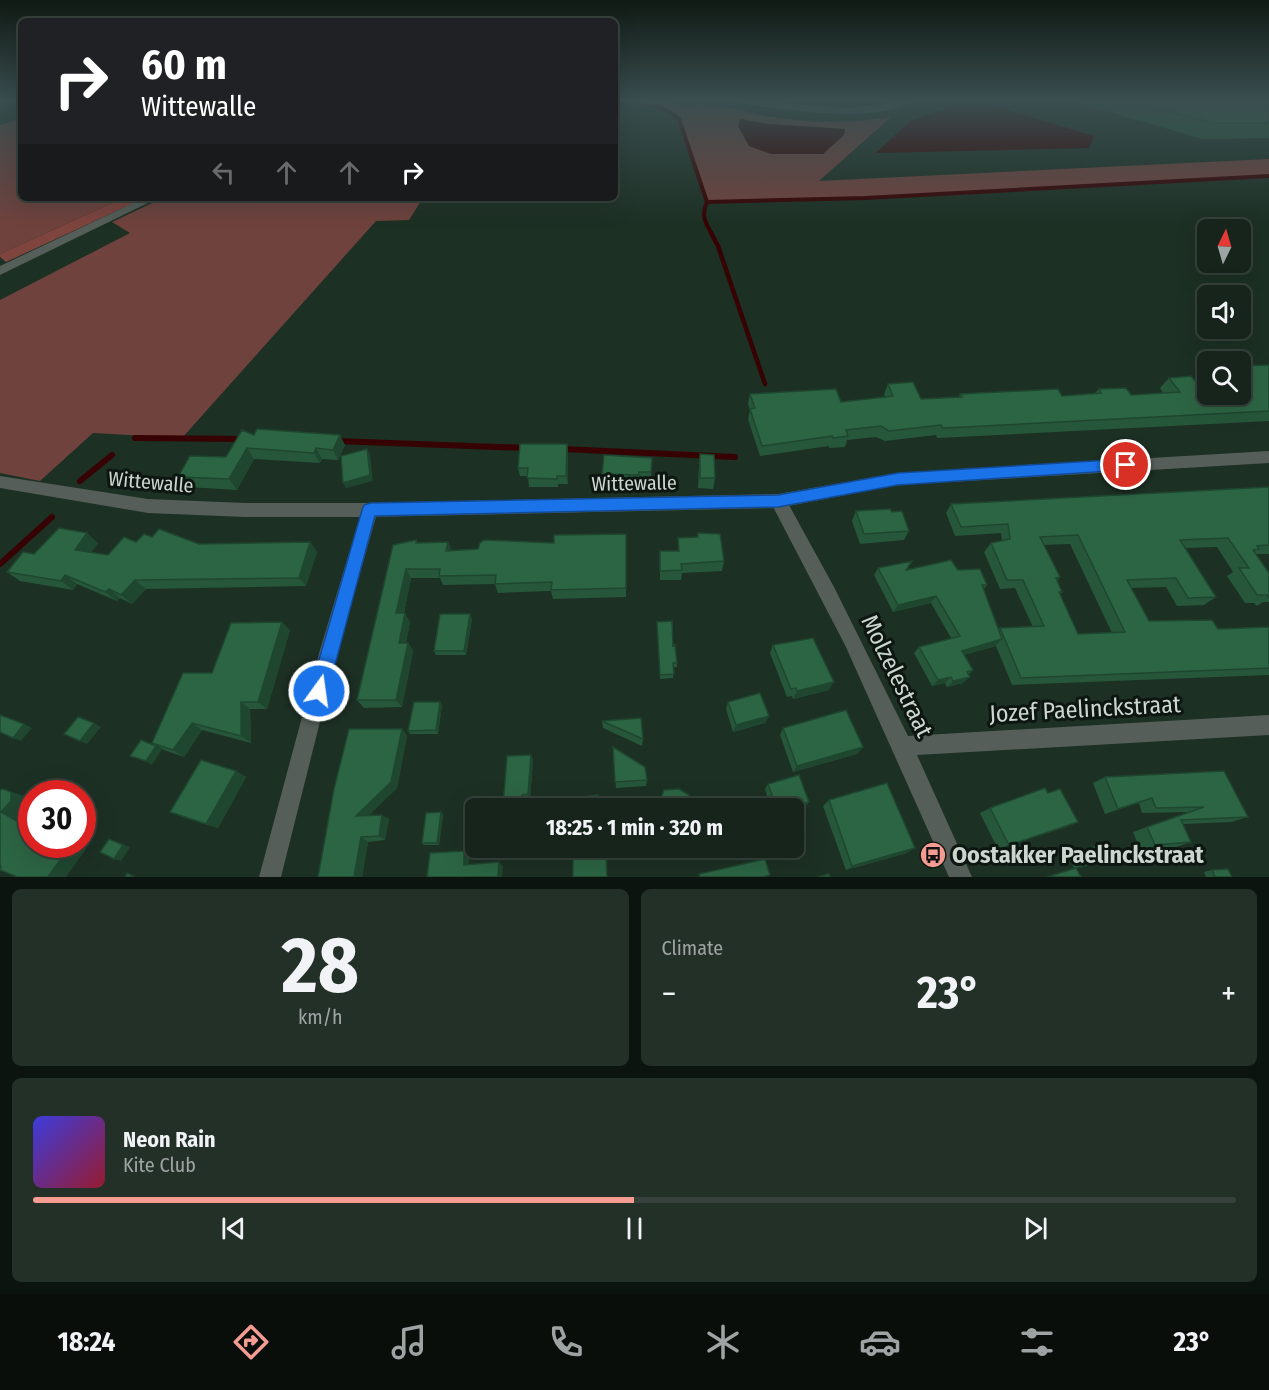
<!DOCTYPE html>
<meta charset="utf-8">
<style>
body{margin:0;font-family:"Fira Sans Condensed",sans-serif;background:#233028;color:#f1f3f6;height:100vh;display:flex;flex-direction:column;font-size:22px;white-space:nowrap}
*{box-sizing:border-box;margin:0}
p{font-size:20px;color:#9ea4a3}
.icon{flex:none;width:33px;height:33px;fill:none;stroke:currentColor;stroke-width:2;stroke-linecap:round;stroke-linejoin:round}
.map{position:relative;height:877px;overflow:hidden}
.side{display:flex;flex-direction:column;gap:12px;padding:12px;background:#0c140f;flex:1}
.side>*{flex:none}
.hud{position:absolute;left:18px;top:18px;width:600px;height:183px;border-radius:9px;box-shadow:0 6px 24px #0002,0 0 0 2px #35413a;background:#202124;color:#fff;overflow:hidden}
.needle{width:39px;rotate:5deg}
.tools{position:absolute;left:1197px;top:219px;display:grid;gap:12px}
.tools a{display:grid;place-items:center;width:54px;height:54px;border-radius:9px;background:#16241b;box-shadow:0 6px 24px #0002,0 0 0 2px #35413a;font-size:30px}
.speed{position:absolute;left:18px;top:780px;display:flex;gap:12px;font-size:30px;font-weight:700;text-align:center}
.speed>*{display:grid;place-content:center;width:78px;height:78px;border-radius:50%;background:#16241b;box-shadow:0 6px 24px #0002,0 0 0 2px #35413a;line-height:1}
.speed .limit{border:9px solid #d22;background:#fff;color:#111}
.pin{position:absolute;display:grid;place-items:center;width:51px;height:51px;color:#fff;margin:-26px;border:3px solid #fff;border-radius:50%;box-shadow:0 2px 6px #0007}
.me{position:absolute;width:66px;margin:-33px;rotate:14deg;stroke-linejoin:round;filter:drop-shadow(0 0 4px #0008)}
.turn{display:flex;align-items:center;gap:21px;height:126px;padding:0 24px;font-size:27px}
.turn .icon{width:78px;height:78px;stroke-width:2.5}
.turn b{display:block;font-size:42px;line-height:51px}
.lanes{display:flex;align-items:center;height:57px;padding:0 24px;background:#0003;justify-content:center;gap:30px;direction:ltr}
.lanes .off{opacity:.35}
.big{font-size:45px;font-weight:700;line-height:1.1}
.side .widget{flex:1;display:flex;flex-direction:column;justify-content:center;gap:9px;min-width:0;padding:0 21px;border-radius:9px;background:#233028}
.side .dial{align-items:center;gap:0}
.dial b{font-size:78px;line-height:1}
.song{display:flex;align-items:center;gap:18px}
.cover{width:72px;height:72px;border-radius:9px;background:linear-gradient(135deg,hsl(240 70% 55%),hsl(350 70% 35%))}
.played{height:6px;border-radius:3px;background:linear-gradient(90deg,#f59c92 50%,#35413a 50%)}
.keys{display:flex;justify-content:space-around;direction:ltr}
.heat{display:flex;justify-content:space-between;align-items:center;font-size:33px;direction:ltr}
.side .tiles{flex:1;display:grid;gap:12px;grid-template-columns:1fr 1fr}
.widget:last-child{grid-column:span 2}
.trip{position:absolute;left:465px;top:798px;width:339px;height:60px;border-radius:9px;background:#16241b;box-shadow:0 6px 24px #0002,0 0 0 2px #35413a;font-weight:700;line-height:60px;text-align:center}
.tabs{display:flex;height:96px;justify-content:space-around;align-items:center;background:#090e0b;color:#9ea4a3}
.tabs .icon{width:42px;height:42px}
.tabs .current{color:#f59c92}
.tabs b{font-size:27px;color:#f1f3f6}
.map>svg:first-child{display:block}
</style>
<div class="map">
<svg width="1269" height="877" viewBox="0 0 1269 877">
<rect width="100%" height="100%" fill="#1d3024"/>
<path fill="#6f423d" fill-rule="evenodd" d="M615,100C644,100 674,106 702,104C718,103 749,113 766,116C807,123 850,124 891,117L819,181L1269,159V176L865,198L707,202L679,119C667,102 634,105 615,103ZM740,119L767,124L845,129L823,154Z
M21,119V198H123L0,254V125Z
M163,198H423L409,220L376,221L182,438L93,433L40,481L0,473V300L130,233L112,222Z"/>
<path fill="#7e443e" d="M123,198L134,203L6,262L0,257V254Z"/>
<path fill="#360203" d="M970,100H976L1094,136L1089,148L876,153L910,121Z
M740,119L767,124L845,129L844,135L823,154H771L749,146L738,126Z"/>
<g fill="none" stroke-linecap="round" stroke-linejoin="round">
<path stroke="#360203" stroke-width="4" d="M615,103C637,105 662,102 679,119L707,202C701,214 705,223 712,234
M707,202L865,198L1269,176"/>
<path stroke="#360203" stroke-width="4.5" d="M711,233L718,246L765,384"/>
<path stroke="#360203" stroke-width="6" d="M135,438L244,439
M337,441L526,448
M562,449L735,457
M80,481L112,455
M0,564L52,517"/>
<path fill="#555e58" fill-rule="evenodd" d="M735,100L847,108L914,100C884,122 802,112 767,107C757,106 743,105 735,100Z
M144,198H158L0,275V266Z
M778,494L784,496L834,587L908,736L1269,715V735L917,755L972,877H949L845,645L770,501L772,496Z
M370,503L376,505L378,510L338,650L281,877H259L320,650L362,510L364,505Z"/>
<path fill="#555e58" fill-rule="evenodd" d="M1269,451V463L898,485L778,508L370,517H245L148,513L0,488V476L148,499L245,503H370L778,494L898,473Z"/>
</g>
<path fill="#26573a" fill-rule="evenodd" d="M1068,100H1269V138L1203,139Z
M1269,365V421L959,437L937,438L936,435L885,441L876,437L847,440L845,447L829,448V446L760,456L748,419L750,410L748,404L750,394L841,402L885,397L884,394L888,384L921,399L959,398L960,394L1062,396L1095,393L1099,389L1131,395L1163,393L1160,388L1169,378L1208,394H1240V366Z
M254,435L345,445L338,460L322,459L320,463L254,459L237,490L187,487L178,477L226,457Z
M567,444L568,452V484H558V487H529L528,476H520L518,468Z
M700,454L715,478L713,489L698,488L699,465Z
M652,458L651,483L639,482V486L602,485V474Z
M1269,487V554H1256L1269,573V602H1263L1257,606L1254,603H1245L1227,576L1233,572L1217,547L1185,548L1216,597L1204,605L1177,606L1166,587L1131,588L1149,621L1218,629L1269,627V675L1012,685L996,646L964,655L973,670L968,675L963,683L947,687L945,683L932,686L914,653L919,647L951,638L931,603L893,612L874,575L878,568L906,570H958L987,585L983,590L998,630L1000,628L1033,627L1015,588L1000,589L984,552L991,543L1002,541L1001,533L955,536L946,513L951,504ZM1070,544L1112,633L1078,634L1060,595L1062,592L1057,581L1060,577L1044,545Z
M856,511L892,512L909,531L904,540L860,544L852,521Z
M698,533L724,561L722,571L682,573L681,580H660V551H678V538L697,537Z
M626,534V597L553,599L551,591L498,593L495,584L443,585L440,578H411L404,613L410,622L406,643H408L413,651L402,707L364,708L357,700L416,540L417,543L448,542L451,550L478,549L554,543Z
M152,537L199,544L310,542L317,552L306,586L146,589L132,604L120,598L117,601L77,584L73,590L20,581L7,572L34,554L98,543L91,552L108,555L136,542Z
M470,614L472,619L466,655H436L434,651Z
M657,622L673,646L677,663V667H673V678L660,679Z
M290,630L267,709H250L251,743L202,730L184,757L164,750L152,743L212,673Z
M773,645L829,690L793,699L792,696L787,697L770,653Z
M728,702L769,716L765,723L733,732L726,709Z
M442,705L438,734H410L408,731Z
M602,721L643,739L642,746L603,728Z
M783,728L863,747L857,754L793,772L780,735Z
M402,729L407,736L397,788L369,815L389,819L385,840L368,842L362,877H318Z
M613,747L647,780L646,786L616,788Z
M531,755L533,760L530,799H524L503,807Z
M236,771L246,777L218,828L182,817L170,812Z
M1105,777L1248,817L1231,822L1183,824L1191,842L1176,847L1140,849L1133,832L1189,812L1142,813L1139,803L1105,814L1093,783Z
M768,784L805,808L794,811V808H769L766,801L768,799L765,789Z
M1048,793L1078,822L1066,827L998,849L980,813L990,808Z
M829,800L907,853L846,870L823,806Z
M441,812L443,815L439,845H424L422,843Z
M1103,843L1110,856L1076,868H1074L1067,856Z
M1212,870L1232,877H1206L1204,872Z"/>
<path fill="#1f4730" d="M340,435L345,445L338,460L333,450Z
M567,444L568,452V484L566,476Z
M247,448L254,459L237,490L229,479Z
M316,448L322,459L320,463L314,453Z
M367,449L370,454L373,481L346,488L343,483Z
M87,533L98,543L86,559L75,550Z
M310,542L317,552L306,586L299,578Z
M448,542L452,551H446Z
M406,569L411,578L402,622L396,613Z
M65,575L77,584L73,590L61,581Z
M135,580L146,589L132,604L121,595Z
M109,589L120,598L117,601L105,592Z
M936,596L931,603L893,612L898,605Z
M405,613L410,622L404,651L399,643Z
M470,614L472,619L466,655L464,651Z
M282,622L290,630L267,709L258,702Z
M1002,639L995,646L956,657L962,651Z
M408,643L413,651L402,707L396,700Z
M951,677L945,683L932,686L938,680Z
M970,677L963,683L947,687L953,681Z
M834,682L829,690L793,699L797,691Z
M241,702L250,709L251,743L241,736Z
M440,702L442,705L438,734L436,730Z
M769,716L765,723L733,732L736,725Z
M94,723L101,727L87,744L80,741Z
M192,723L202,730L184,757L173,750Z
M24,724L32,728L21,741L13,738Z
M402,729L407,736L397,788L363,821L356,816Z
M156,746L162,749L152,765L146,761Z
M863,747L857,754L793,772L797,766Z
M531,755L533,760L530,799L528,794Z
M236,771L246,777L218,828L206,824Z
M3,789L27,797V806L17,817L32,825V829L1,812Z
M522,795L524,799V808H521Z
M1152,798L1139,803L1105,814L1118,809Z
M809,802L805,808L794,811V808H788Z
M441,812L443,815L439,845L437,843Z
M382,815L389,819L385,840L379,836Z
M1078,822L1066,827L998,849L1009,845Z
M361,837L368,842L362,877H354Z
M109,839L130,847L121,861L114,859Z
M71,844H76L86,849L66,877H48Z
M915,848L907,853L846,870L852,866Z
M464,851L469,856V869L464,865Z
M499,862L503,866L502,877H498Z"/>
<path fill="#2c6544" stroke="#1f4730" stroke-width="1.5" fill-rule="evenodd" d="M1130,100H1269V123H1213Z
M1269,365V411L965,427L943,428L941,425L889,431L881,426L846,430L848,436L833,438L832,436L762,446L750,409L755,408L750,394L836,389L841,402L893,396L888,384L913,382L921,399L962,397L960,394L1058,389L1062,396L1101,393L1099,389L1126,388L1131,395L1180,392L1169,378L1191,376L1195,381L1207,380L1208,394H1240V386H1252L1240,372V366Z
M257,429L340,435L333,450L316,448L314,453L247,448L229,479L178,477L190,456L226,457L242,430L254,435Z
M520,444H567L566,476H557V479L527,478L528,468H518Z
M367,449L370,475L343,483L341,456Z
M700,454L714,455L715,478H700Z
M604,455L652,458L651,472H639V475L602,474Z
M1269,487V545L1257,546L1259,549L1253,550L1269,573V598L1267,595H1257L1239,568H1249L1228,538L1180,540L1216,597L1188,598L1176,578L1127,580L1149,621L1212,620L1218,629L1269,627V668L1021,678L1000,628L1044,626L1023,580H1007L991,543L1010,539L1008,524L961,527L951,504ZM1078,535L1125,632L1078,634L1059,592H1062L1056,578L1060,577L1040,537Z
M890,509L892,512L902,511L909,531L864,534L856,511Z
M59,528L87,533L75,550L108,555L124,537L136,542L144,534L152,537L159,529L199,544L310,542L299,578L135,580L121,595L109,589L105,592L65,575L61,581L7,572L23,552L34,554Z
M698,533L720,534L724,561L681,564L682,570L660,571V551H679L678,538L698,537Z
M626,534V588L551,590L552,582L495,584L496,575L439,576L440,569H406L396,613H405L399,643H408L396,700H357L393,545L416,540V543L448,542L446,551L478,549L480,543L484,540L554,543V535Z
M951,560L958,570L980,569L987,585H982L1002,639L962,651L973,670L967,672L970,677L953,681L951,677L938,680L919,647L960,636L936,596L898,605L878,568L912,561L906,570Z
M440,614H470L464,651H434Z
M672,621L673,646L675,645L677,663H673L674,674L660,675L657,622Z
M282,622L258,702H241V736L192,723L173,750L152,743L183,673H212L231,623Z
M813,638L834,682L797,691L796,688L791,689L773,645Z
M760,693L769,716L736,725L728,702Z
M414,702H440L436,730L408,731Z
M846,710L863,747L797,766L783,728Z
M0,715L24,724L13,738L0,732Z
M78,717L94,723L80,741L64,734Z
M641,718L643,739L602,721Z
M349,729H402L391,782L356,816L382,815L379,836L361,837L354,877H318L334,789Z
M141,740L156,746L146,761L130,756Z
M613,747L645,767L647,780L615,782Z
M531,755L528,794L522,795L521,808H499V807H503L507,756Z
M201,760L236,771L206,824L170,812Z
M1224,771L1248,817L1181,820L1191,842L1155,845L1147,827L1204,807L1156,808L1152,798L1118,809L1105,777Z
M799,775L809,802L788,808H774L770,796L772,795L768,784Z
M887,783L915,848L852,866L829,800Z
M1045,788L1048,793L1060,789L1078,822L1009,845L990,808Z
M3,789L11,792V801L1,812L29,828L32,826V844L71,845L48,877H17L0,870L1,867L0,866V790Z
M679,789L689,795L682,808H657L664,790Z
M598,795V808H574V799Z
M441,812L437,843H422L426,813Z
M109,839L123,845L114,859L100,852Z
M1103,843L1110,856L1081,867L1073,854Z
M464,851V865L499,862L498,877H427L430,853Z
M606,854L607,877H573V857Z
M765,859L770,875L763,877H700L699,874Z
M1076,868L1081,877H1047Z
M1228,869L1232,877H1215L1212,870Z
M127,873L135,877H125Z
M829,874L830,877H818Z"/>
<linearGradient id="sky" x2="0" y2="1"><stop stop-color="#101a14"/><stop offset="0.45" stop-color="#3a4e50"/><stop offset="1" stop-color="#3a4e50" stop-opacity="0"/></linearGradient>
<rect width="1269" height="223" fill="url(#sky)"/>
<path fill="#1a73e8" stroke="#114b97" stroke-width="1.5" d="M1126,459L1131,461L1134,465L1131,469L1126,470L898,485L778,507L375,516L328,691L325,697L319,700L313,697L310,691L362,510L364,505L370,503L778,495L898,473Z"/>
<defs>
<g id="bus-disc" transform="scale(1.35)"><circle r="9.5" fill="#f59c92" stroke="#0d1610"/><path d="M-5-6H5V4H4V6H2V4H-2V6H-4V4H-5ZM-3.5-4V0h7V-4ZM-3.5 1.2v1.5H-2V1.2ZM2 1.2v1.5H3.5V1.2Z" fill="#111"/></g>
</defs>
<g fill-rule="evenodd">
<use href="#bus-disc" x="933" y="855"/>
</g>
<g text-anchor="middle" stroke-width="6" stroke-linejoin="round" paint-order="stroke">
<g font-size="20" fill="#cbd7ce" stroke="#0d1610">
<text transform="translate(151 482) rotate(5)" y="7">Wittewalle</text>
<text transform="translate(634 483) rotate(-1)" y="7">Wittewalle</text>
</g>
<g font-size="24" fill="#cbd7ce" stroke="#0d1610">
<text transform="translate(897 676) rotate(64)" y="8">Molzelestraat</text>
<text transform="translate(1085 709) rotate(-3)" y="8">Jozef Paelinckstraat</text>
</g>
<g font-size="24" font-weight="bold" fill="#cbd7ce" stroke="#0d1610" text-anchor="start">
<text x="952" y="863">Oostakker Paelinckstraat</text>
</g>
</g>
</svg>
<div class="tools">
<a><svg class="needle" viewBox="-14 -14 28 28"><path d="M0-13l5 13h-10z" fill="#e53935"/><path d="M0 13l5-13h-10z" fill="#9ea4a3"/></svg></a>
<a><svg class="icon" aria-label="sound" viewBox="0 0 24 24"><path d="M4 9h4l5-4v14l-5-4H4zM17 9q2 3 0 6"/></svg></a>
<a><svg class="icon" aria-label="search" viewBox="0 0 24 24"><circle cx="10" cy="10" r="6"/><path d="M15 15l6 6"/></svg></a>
</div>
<div class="speed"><div class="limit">30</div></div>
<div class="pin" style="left:1126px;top:465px;background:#d93025"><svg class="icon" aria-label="arrive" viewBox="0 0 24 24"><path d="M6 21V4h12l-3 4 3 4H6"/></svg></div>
<svg class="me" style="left:319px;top:691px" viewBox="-20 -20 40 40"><circle r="17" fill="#1a73e8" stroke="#fff" stroke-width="3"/><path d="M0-11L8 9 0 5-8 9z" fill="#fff"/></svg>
<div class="trip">18:25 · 1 min · 320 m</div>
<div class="hud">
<div class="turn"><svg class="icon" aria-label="right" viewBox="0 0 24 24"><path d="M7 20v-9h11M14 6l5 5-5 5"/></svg><div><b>60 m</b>Wittewalle</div></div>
<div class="lanes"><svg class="icon off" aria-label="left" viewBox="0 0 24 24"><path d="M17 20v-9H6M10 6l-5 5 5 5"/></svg><svg class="icon off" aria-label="ahead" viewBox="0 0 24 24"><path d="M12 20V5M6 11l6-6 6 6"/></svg><svg class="icon off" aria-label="ahead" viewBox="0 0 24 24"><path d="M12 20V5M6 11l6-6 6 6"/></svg><svg class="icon" aria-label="right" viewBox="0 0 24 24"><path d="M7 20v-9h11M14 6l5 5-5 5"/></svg></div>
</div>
</div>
<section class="side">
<div class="tiles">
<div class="widget dial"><b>28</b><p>km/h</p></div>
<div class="widget"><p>Climate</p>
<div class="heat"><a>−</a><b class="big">23°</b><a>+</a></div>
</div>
<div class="widget">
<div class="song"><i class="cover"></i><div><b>Neon Rain</b><p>Kite Club</p></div></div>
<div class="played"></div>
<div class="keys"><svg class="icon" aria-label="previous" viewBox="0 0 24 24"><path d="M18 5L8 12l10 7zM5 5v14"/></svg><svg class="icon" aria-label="pause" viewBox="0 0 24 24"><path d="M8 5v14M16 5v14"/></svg><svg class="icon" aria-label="next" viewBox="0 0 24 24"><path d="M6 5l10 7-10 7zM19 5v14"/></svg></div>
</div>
</div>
</section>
<nav class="tabs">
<b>18:24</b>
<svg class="icon current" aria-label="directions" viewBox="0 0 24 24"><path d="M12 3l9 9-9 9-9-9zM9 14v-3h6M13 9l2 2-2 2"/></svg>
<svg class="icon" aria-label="music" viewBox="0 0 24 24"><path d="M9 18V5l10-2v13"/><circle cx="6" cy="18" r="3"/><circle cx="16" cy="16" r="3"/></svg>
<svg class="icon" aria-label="phone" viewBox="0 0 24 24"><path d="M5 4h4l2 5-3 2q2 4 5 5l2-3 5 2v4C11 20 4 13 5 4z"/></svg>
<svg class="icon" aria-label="climate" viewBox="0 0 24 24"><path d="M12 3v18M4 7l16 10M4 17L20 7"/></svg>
<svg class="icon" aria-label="car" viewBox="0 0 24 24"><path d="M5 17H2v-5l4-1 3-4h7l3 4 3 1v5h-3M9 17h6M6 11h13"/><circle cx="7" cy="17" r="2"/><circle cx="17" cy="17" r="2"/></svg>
<svg class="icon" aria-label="filters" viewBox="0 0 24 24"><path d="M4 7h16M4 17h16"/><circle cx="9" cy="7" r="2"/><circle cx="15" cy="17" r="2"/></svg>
<b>23°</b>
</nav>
